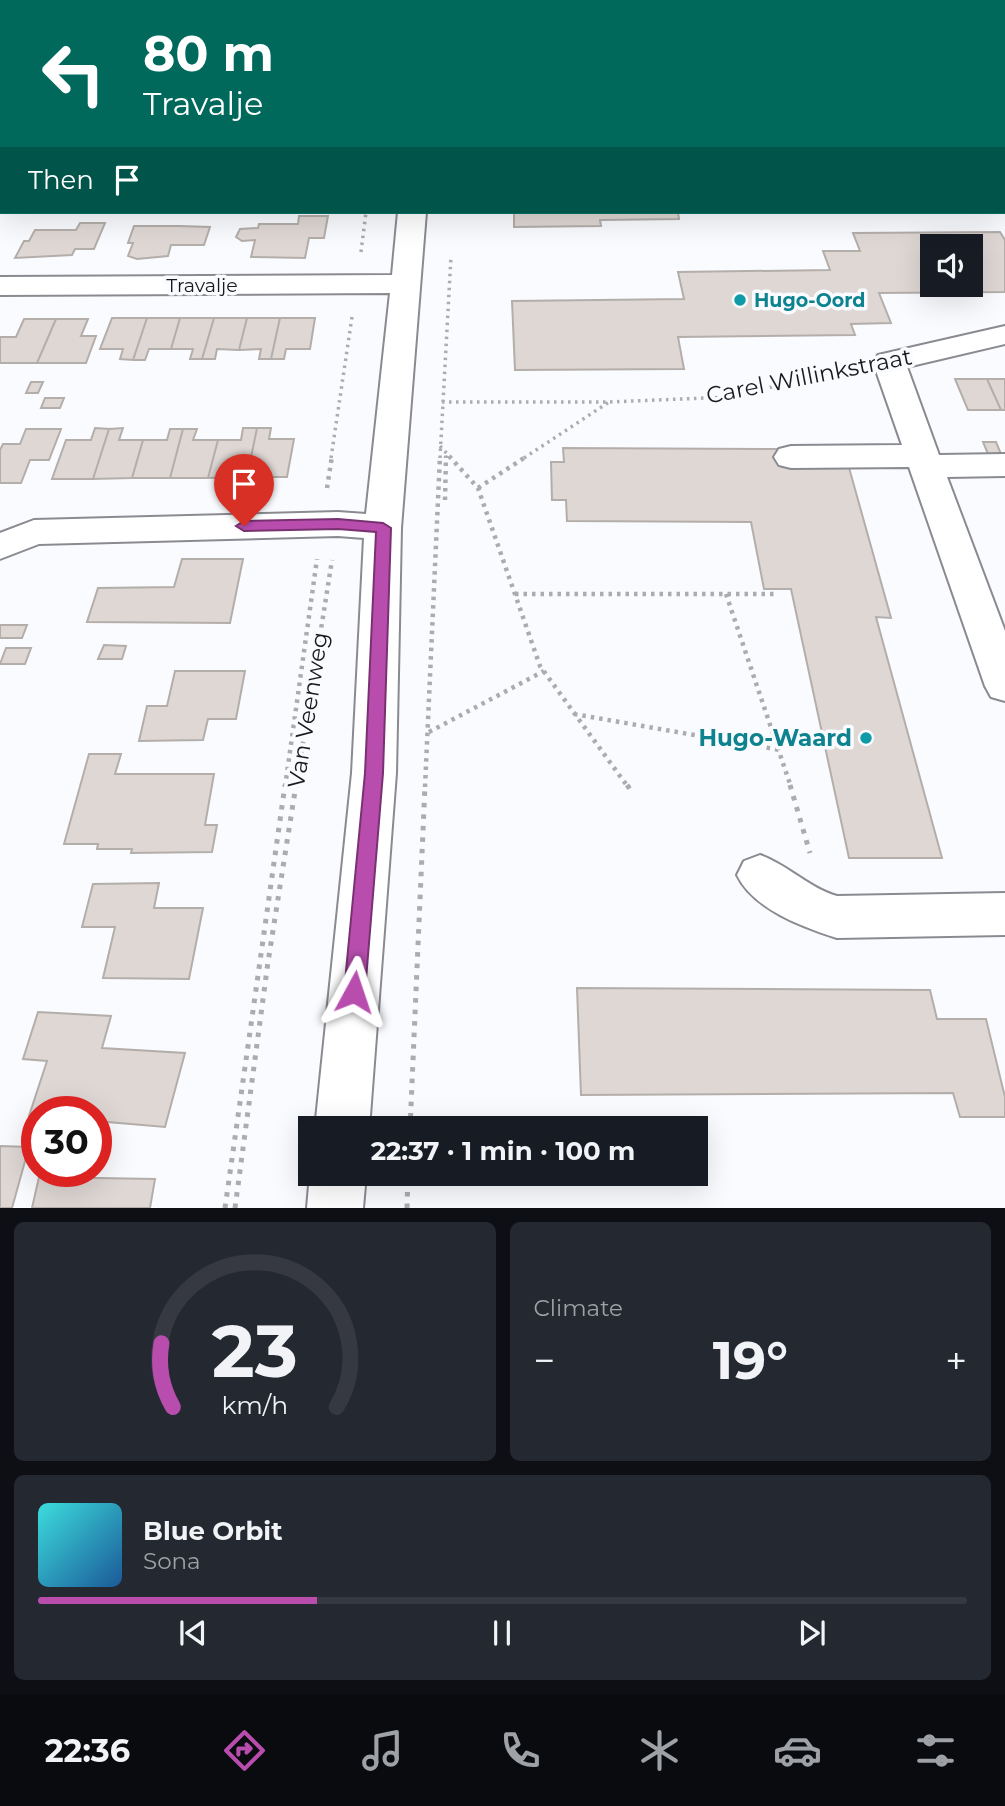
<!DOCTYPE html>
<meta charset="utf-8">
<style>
body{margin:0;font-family:Montserrat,sans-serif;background:#242831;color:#f1f3f6;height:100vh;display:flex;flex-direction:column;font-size:26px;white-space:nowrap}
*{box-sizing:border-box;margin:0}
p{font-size:23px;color:#9ea1a6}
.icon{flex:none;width:38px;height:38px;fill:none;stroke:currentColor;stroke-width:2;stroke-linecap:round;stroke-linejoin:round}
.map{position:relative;height:1208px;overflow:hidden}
.sheet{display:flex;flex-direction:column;gap:14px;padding:14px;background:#0d0f14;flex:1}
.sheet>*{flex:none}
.hud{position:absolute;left:0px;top:0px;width:1006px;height:214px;box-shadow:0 7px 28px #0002;background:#00695c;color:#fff;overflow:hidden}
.controls{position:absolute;left:920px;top:234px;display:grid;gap:14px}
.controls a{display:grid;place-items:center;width:63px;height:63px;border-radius:0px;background:#171b24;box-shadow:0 7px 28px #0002;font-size:35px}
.speed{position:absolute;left:21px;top:1096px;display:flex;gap:14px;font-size:35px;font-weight:700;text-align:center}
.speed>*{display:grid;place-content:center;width:91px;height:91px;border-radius:50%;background:#171b24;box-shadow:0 7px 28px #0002;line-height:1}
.speed .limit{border:10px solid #d22;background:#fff;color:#111}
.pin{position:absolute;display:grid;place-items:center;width:60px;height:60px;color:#fff;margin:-72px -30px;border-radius:50% 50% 50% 0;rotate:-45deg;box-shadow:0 0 7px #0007}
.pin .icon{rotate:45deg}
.me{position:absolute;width:77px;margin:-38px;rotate:5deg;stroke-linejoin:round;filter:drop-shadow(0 0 5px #0008)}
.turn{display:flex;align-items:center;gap:24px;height:147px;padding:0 28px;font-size:32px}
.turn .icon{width:91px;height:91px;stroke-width:2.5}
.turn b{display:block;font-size:49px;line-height:60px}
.then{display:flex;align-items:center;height:66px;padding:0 28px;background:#0003;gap:14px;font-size:26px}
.big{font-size:52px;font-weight:700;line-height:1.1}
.sheet .card{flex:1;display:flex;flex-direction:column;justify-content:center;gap:10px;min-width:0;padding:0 24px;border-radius:10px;background:#242831}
.sheet .dial{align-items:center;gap:0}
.dial svg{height:182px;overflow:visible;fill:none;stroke:#363941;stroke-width:7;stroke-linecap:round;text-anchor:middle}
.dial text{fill:#f1f3f6;stroke:none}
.song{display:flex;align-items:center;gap:21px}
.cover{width:84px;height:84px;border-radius:10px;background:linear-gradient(135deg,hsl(180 70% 55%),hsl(210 70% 35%))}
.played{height:7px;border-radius:4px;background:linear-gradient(90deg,#b84dae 30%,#363941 30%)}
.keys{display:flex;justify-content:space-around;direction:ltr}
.heat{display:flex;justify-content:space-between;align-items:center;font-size:38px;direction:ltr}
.sheet .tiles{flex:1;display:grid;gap:14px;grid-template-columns:1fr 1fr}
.card:last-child{grid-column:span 2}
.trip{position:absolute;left:298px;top:1116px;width:410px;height:70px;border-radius:0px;background:#171b24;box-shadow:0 7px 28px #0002;font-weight:700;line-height:70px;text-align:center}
.tabs{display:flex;height:112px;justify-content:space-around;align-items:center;background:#090b0e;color:#9ea1a6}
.tabs .icon{width:49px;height:49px}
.tabs .active{color:#b84dae}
.tabs b{font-size:32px;color:#f1f3f6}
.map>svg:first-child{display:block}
</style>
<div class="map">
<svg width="1005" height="1208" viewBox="0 0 1005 1208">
<rect width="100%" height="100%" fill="#fafbff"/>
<path fill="#ded7d4" stroke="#b4aeab" stroke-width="2" fill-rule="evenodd" d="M514,212H678L679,219L600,220L601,226L514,227Z
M299,216H328L324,238H309L305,258L251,257L255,240L242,241L236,237L240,229L258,228L259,224H298Z
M80,223H105L94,249H75L72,255L15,258L24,241H29L35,230H76Z
M134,226H179L210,227L204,245H171L168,256L137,259L128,256L133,243H128Z
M1000,232L1005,240V292L879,293L891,323L851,324L855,335L678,337L684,369L515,370L512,301L684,299L678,272L830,270L823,251H860L853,233ZM933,247H971V285H933Z
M112,318H147L133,360L120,359L123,349H100Z
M147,318H180L171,349H149L145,360H133Z
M180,318H214L202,359H190L193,349H171Z
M214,318H247L239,350L217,349L215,359H202Z
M247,318H280L271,359H259L261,349L239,350Z
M280,318H315L310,349H286L284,359H271Z
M24,319H56L37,363H0V337H16Z
M56,319H88L81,336H96L86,363H37Z
M955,379H987L1001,410H968Z
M987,379H1005V410H1001Z
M31,382H43L38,393H26Z
M45,398H64L60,408H41Z
M95,428L109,429L93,479H52L66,440H91Z
M123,428L119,440H143L132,478L93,479L109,429Z
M243,428H257L247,477L208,478L218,440H241Z
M257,428H271L269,439H294L287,477H247Z
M26,429H61L49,460H30L21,483H0V450L3,444H20Z
M170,429H183L170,478H132L143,440H167Z
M183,429H197L193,440H218L208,478H170Z
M983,442H996L1001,454H988Z
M563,448L784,449L848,464L891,618L876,617L942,858H849L791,589H764L751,522L567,521L566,500H552L551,462H564Z
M182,559H243L230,623L87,622L98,588L174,587Z
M0,625H27L22,638H0Z
M104,645L126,646L122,659H98Z
M6,648H31L25,664H0Z
M175,671H245L236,719H208L203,740L139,741L147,706H167Z
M89,754H121L115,774H214L205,825H217L212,852L131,853L132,849H97L98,844H64Z
M159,883L154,908H203L189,979L103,978L115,927H82L93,884Z
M577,988L930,990L937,1019H986L1005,1097V1117H960L953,1093L581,1095Z
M38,1012L111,1016L102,1048L185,1053L165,1127L96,1121V1111H37V1117L29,1116L47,1061L23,1059Z
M0,1146L29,1147L12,1208H0Z
M39,1177L155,1179L150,1208H32Z"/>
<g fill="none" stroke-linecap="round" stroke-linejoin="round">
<g stroke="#8a8b91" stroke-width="4">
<path id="minor" d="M422,0H442V2H422Z
M736,0H756L757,2H736Z
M855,0H877L878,2H856Z
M996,0H1005V9L1004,2H994Z
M1004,97H1005V111H1004Z
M398,212H426L401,528L396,773L369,1129H315L352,773L364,538L338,536L39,544L0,559V533L34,520L338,512L366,514L390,293L0,295V277L392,275Z
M1005,326V344L907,367L939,455L1005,454V476L947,477L1005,631V701L991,697L985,686L909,467L791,468L779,465L774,457L779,449L791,446L902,445L873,362L878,355Z
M760,855C788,865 809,888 837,896L1005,893V935L837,938C803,927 753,909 737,875L744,861Z
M310,1174H366L363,1208H307Z"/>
</g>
<path stroke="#abacaf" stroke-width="3.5" stroke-dasharray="2.5 4.5" stroke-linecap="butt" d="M361,252L366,212
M442,402H609L730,397L851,368
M440,446L451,458
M331,458L352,317
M440,458L451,256
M446,458V453
M524,458L609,402"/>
<path stroke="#abacaf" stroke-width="4.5" stroke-dasharray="3.5 5" stroke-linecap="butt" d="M449,456L478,488L540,666L628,787
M327,488L332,456
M478,488L527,456
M445,500L446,456
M515,594H774
M726,594L791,787
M574,714L780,750
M429,732L544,671
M285,787L317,559
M296,787L332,560
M425,787L440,456"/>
<path stroke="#abacaf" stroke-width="5" stroke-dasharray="4.5 7" stroke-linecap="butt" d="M627,785L632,792
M790,785L810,853
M410,1129L425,785
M225,1208L285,785
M235,1208L268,962L296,785
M407,1208L408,1174"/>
<use href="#minor" fill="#fff" fill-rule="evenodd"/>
</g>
<path fill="#b84dae" stroke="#783271" stroke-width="2" d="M338,519L383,523L391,528L383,773L365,992L361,998L354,1001L347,998L344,992L365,773L376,532L338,529L244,531L236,526L244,521Z"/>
<g fill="#0f9aa8" stroke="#fafbff" stroke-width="2.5">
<circle cx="740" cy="300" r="7"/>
<circle cx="866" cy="738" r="7"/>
</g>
<g text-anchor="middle" stroke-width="7" stroke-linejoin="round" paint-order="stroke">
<g font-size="19" fill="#1a1a1c" stroke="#fafbff">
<text x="202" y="292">Travalje</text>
</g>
<g font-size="19" font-weight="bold" fill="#0d838f" stroke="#fafbff" text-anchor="start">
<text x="754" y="307">Hugo-Oord</text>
</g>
<g font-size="23" fill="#1a1a1c" stroke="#fafbff">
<text transform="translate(809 376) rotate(-11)" y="8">Carel Willinkstraat</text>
<text transform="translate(308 710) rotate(-81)" y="8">Van Veenweg</text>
</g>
<g font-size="23" font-weight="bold" fill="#0d838f" stroke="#fafbff" text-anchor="end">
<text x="852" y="746">Hugo-Waard</text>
</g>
</g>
</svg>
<div class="controls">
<a><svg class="icon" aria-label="sound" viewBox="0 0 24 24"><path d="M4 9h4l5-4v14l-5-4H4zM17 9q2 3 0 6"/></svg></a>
</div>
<div class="speed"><div class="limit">30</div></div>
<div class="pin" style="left:244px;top:526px;background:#d93025"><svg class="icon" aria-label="arrive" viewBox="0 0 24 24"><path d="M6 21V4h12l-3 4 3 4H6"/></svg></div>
<svg class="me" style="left:354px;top:992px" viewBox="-20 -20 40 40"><path d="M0-17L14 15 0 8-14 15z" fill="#b84dae" stroke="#fff" stroke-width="4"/></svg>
<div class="trip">22:37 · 1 min · 100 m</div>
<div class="hud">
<div class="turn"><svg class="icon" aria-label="left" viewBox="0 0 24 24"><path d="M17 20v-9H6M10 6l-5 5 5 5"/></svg><div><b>80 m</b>Travalje</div></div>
<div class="then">Then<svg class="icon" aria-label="arrive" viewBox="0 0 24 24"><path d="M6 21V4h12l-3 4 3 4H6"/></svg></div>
</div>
</div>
<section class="sheet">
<div class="tiles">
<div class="card dial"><svg viewBox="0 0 100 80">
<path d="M14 69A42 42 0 1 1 86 69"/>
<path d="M14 69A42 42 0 0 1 9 41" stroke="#b84dae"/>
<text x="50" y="56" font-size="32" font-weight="700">23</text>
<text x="50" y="72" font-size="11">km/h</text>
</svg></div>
<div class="card"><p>Climate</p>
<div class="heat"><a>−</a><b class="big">19°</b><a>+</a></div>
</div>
<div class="card">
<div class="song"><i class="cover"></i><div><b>Blue Orbit</b><p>Sona</p></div></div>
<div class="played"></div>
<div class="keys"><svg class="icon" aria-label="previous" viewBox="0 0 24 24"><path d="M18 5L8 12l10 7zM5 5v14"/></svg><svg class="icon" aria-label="pause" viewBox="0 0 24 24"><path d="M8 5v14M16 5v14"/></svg><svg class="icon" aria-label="next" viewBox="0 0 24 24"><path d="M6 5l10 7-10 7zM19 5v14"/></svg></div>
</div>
</div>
</section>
<nav class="tabs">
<b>22:36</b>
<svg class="icon active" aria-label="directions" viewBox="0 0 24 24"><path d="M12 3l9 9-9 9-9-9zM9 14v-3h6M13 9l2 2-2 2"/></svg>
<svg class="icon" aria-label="music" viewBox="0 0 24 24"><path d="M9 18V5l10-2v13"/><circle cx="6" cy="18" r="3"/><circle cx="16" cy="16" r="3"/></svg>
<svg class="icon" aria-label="phone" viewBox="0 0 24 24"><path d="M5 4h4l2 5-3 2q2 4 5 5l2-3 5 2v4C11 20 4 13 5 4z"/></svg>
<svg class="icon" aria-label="climate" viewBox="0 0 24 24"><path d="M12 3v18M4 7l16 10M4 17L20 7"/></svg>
<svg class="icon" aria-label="car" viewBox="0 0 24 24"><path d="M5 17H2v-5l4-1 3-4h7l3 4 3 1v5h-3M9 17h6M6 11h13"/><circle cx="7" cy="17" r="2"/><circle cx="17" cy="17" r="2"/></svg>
<svg class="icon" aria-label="filters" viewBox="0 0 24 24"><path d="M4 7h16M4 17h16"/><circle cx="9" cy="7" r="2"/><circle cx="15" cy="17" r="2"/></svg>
</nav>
